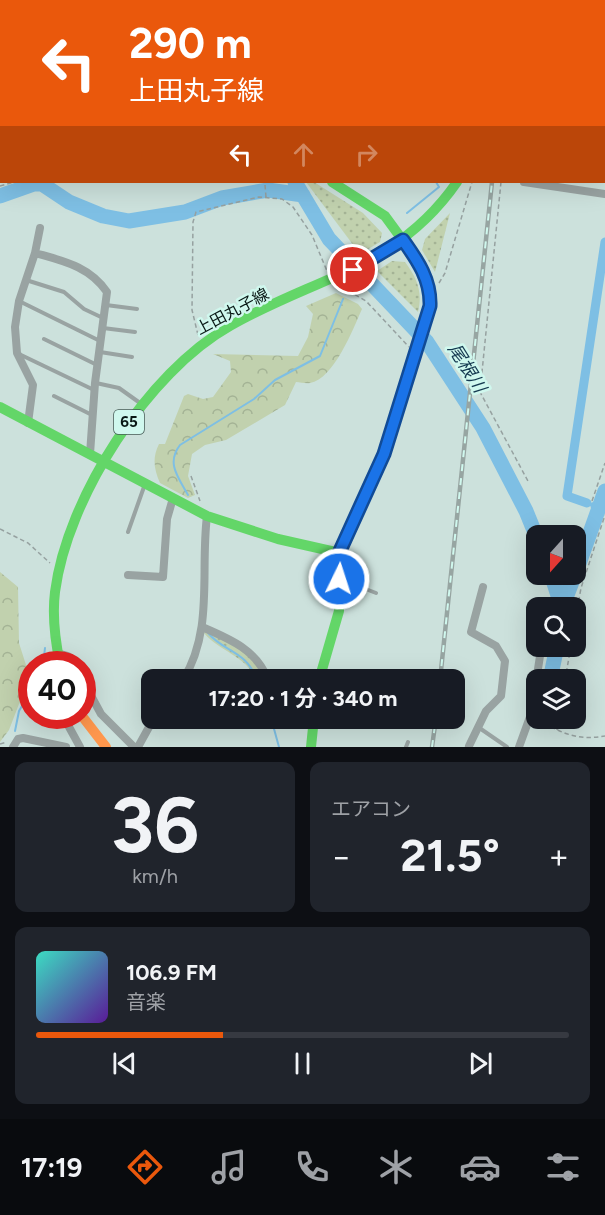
<!DOCTYPE html>
<html lang="ja">
<meta charset="utf-8">
<style>
body{margin:0;font-family:Figtree,"Noto Sans JP",sans-serif;background:#20242c;color:#f1f3f6;height:100vh;display:flex;flex-direction:column;font-size:22px;white-space:nowrap}
*{box-sizing:border-box;margin:0}
p{font-size:20px;color:#9ea1a6}
.icon{flex:none;width:33px;height:33px;fill:none;stroke:currentColor;stroke-width:2;stroke-linecap:round;stroke-linejoin:round}
.map{position:relative;height:747px;overflow:hidden}
.side{display:flex;flex-direction:column;gap:15px;padding:15px;background:#0d0f14;flex:1}
.side>*{flex:none}
.banner{position:absolute;left:0px;top:0px;width:606px;height:183px;box-shadow:0 6px 24px #0002;background:#ea580c;color:#fff;overflow:hidden}
.needle{width:39px;rotate:201deg}
.controls{position:absolute;left:526px;top:525px;display:grid;gap:12px}
.controls a{display:grid;place-items:center;width:60px;height:60px;border-radius:12px;background:#171b24;box-shadow:0 6px 24px #0002;font-size:30px}
.speed{position:absolute;left:18px;top:651px;display:flex;gap:12px;font-size:30px;font-weight:700;text-align:center}
.speed>*{display:grid;place-content:center;width:78px;height:78px;border-radius:50%;background:#171b24;box-shadow:0 6px 24px #0002;line-height:1}
.speed .limit{border:9px solid #d22;background:#fff;color:#111}
.pin{position:absolute;display:grid;place-items:center;width:51px;height:51px;color:#fff;margin:-26px;border:3px solid #fff;border-radius:50%;box-shadow:0 2px 6px #0007}
.me{position:absolute;width:66px;margin:-33px;rotate:4deg;stroke-linejoin:round;filter:drop-shadow(0 0 4px #0008)}
.turn{display:flex;align-items:center;gap:21px;height:126px;padding:0 30px;font-size:27px}
.turn .icon{width:78px;height:78px;stroke-width:2.5}
.turn b{display:block;font-size:42px;line-height:51px}
.lanes{display:flex;align-items:center;height:57px;padding:0 30px;background:#0003;justify-content:center;gap:30px;direction:ltr}
.lanes .off{opacity:.35}
.big{font-size:45px;font-weight:700;line-height:1.1}
.side .widget{flex:1;display:flex;flex-direction:column;justify-content:center;gap:9px;min-width:0;padding:0 21px;border-radius:12px;background:#20242c}
.side .dial{align-items:center;gap:0}
.dial b{font-size:78px;line-height:1}
.song{display:flex;align-items:center;gap:18px}
.cover{width:72px;height:72px;border-radius:9px;background:linear-gradient(135deg,hsl(170 70% 55%),hsl(270 70% 35%))}
.played{height:6px;border-radius:3px;background:linear-gradient(90deg,#ea580c 35%,#363941 35%)}
.keys{display:flex;justify-content:space-around;direction:ltr}
.heat{display:flex;justify-content:space-between;align-items:center;font-size:33px;direction:ltr}
.side .tiles{flex:1;display:grid;gap:15px;grid-template-columns:1fr 1fr}
.widget:last-child{grid-column:span 2}
.trip{position:absolute;left:141px;top:669px;width:324px;height:60px;border-radius:12px;background:#171b24;box-shadow:0 6px 24px #0002;font-weight:700;line-height:60px;text-align:center}
.dock{display:flex;height:96px;justify-content:space-around;align-items:center;background:#090b0e;color:#9ea1a6}
.dock .icon{width:42px;height:42px}
.dock .current{color:#ea580c}
.dock b{font-size:27px;color:#f1f3f6}
.map>svg:first-child{display:block}
</style>
<div class="map">
<svg width="605" height="747" viewBox="0 0 605 747">
<defs>
<pattern id="grass-dots" width="8" height="8" patternUnits="userSpaceOnUse" patternTransform="scale(1.5)"><rect width="8" height="8" fill="#c1d1ae"/><path d="M2 2h.1M6 6h.1" fill="none" stroke="#a4b395" stroke-width="1.8" stroke-linecap="round"/></pattern>
<pattern id="forest-crowns" width="20" height="18" patternUnits="userSpaceOnUse" patternTransform="scale(1.5)"><rect width="20" height="18" fill="#c1d1ae"/><path d="M2 6a3 3 0 1 1 6 0M12 15a3 3 0 1 1 6 0" fill="none" stroke="#a4b395"/></pattern>
</defs>
<rect width="100%" height="100%" fill="#cce1dc"/>
<path fill="url(#grass-dots)" d="M306,182H314L363,213L382,233L380,242L360,254Z
M450,213L435,272L422,250L425,239Z
M392,261L405,262C417,278 423,292 418,312L377,271Z
M205,630L252,656L265,679H256C245,655 220,652 204,633Z"/>
<path fill="url(#forest-crowns)" d="M336,293L358,304L362,309C353,329 334,379 310,383C306,384 300,382 296,382L285,405L226,440L205,445L192,454L188,476L195,495L188,498L160,483C154,469 152,458 159,444H165L184,396L188,394L203,399L213,397L231,372L230,361L213,354L298,356L308,337L313,314L306,306Z
M0,572L18,587L19,643L26,665H32L29,692L19,704L9,730L0,742Z"/>
<g fill="none" stroke-linecap="round" stroke-linejoin="round">
<path stroke="#7ebfe4" stroke-width="2" d="M371,0L372,2
M407,213L439,187L436,182
M188,495C178,477 166,463 180,445L254,399L275,380L320,356L343,299
M208,633C225,653 246,650 257,680
M43,664L45,648
M271,718L279,747
M15,731L19,711L32,689"/>
<path stroke="#7ebfe4" stroke-width="9" d="M587,503L567,496L605,242
M595,506L600,508"/>
<path stroke="#7ebfe4" stroke-width="15" d="M219,0L220,2
M295,182L329,239L427,342L483,428L526,511L537,538
M0,196L34,184H42L69,202L103,216L129,221L185,212L222,198L268,190L303,195
M576,572L605,491
M551,574L562,608
M562,608L575,574
M550,680L557,646"/>
<path stroke="#96a1a0" stroke-width="1.5" stroke-dasharray="4.5 3" stroke-linecap="butt" d="M202,0V2
M501,182L480,392L529,483
M0,186L14,182
M266,197L265,185L267,182
M439,283L445,273L472,182
M342,287L366,301L409,347
M198,335L192,310L193,222L196,212L259,197L282,199L293,207L312,235L327,271
M191,476L200,501
M592,501L605,463
M0,529L28,543L50,563
M576,616L581,588L605,515
M565,680L571,646
M538,719C560,733 578,741 605,736
M557,730L559,718
M0,744L7,742"/>
<path stroke="#99a3a2" stroke-width="4" d="M26,280L64,292L84,309L103,318
M19,301L100,341
M106,305L137,309
M103,328L135,332
M44,339L97,365
M100,352L132,357
M19,354L94,390
M96,383L119,388L140,403
M54,396L92,415
M128,532L145,484
M340,579L376,593
M478,727L507,747
M406,747L408,742"/>
<path stroke="#99a3a2" stroke-width="8" d="M457,2V0
M518,2V0
M524,182L605,194
M35,253L40,228
M28,423L33,385L17,353L15,327L19,301L35,253C63,261 89,266 107,292L95,383L90,454
M128,575L163,577L167,519L173,498
M202,627C230,639 257,650 268,680
M57,653L68,656L75,664
M82,679L101,714L134,747
M183,680C214,630 200,571 207,516
M63,716L80,747
M469,746L486,711L501,696L505,661L496,646L471,632L483,587
M13,747L18,739L23,738L66,747
M138,747L154,718
M519,747L531,714L540,656"/>
<path stroke="#63d668" stroke-width="10" d="M241,0V2
M0,407L207,516L278,539L340,553
M60,664C55,640 52,616 55,592C67,498 148,372 230,326C315,277 397,269 457,182
M319,680L339,611L340,553L384,454L430,306L429,286L415,257L385,216L332,182
M311,747L314,718"/>
<path stroke="#ff974d" stroke-width="10" d="M492,0V2
M82,716L106,747"/>
<g stroke="#97a5a2" stroke-width="4.5">
<path id="rail" d="M510,2V0
M440,680L492,182
M432,747L436,718"/>
</g>
<use href="#rail" stroke="#d0f8ee" stroke-width="2" stroke-dasharray="7" stroke-linecap="butt"/>
</g>
<g fill="none" stroke-linecap="round" stroke-linejoin="round">
<g stroke="#114b97" stroke-width="15">
<path id="route" d="M339,579V553L384,454L430,306C431,280 418,261 403,240L353,270"/>
</g>
<use href="#route" stroke="#1a73e8" stroke-width="10"/>
</g>
<g text-anchor="middle" stroke-width="5" stroke-linejoin="round" paint-order="stroke">
<rect fill="#d0f8ee" stroke="#455b56" stroke-width="1.5" x="114" y="410" width="30" height="24" rx="4.5"/>
<g font-size="15" font-weight="bold" fill="#091815">
<text x="129" y="427">65</text>
</g>
<g font-size="16" fill="#091815" stroke="#d0f8ee">
<text transform="translate(232 311) rotate(-28)" y="6">上田丸子線</text>
</g>
<g font-size="18" font-style="italic" fill="#14384f" stroke="#d0f8ee">
<text transform="translate(467 368) rotate(58)" y="6">尾根川</text>
</g>
</g>
</svg>
<div class="controls">
<a><svg class="needle" viewBox="-14 -14 28 28"><path d="M0-13l5 13h-10z" fill="#e53935"/><path d="M0 13l5-13h-10z" fill="#9ea1a6"/></svg></a>
<a><svg class="icon" aria-label="search" viewBox="0 0 24 24"><circle cx="10" cy="10" r="6"/><path d="M15 15l6 6"/></svg></a>
<a><svg class="icon" aria-label="layers" viewBox="0 0 24 24"><path d="M12 4l9 5-9 5-9-5zM3 14l9 5 9-5"/></svg></a>
</div>
<div class="speed"><div class="limit">40</div></div>
<div class="pin" style="left:353px;top:270px;background:#d93025"><svg class="icon" aria-label="arrive" viewBox="0 0 24 24"><path d="M6 21V4h12l-3 4 3 4H6"/></svg></div>
<svg class="me" style="left:339px;top:579px" viewBox="-20 -20 40 40"><circle r="17" fill="#1a73e8" stroke="#fff" stroke-width="3"/><path d="M0-11L8 9 0 5-8 9z" fill="#fff"/></svg>
<div class="trip">17:20 · 1 分 · 340 m</div>
<div class="banner">
<div class="turn"><svg class="icon" aria-label="left" viewBox="0 0 24 24"><path d="M17 20v-9H6M10 6l-5 5 5 5"/></svg><div><b>290 m</b>上田丸子線</div></div>
<div class="lanes"><svg class="icon" aria-label="left" viewBox="0 0 24 24"><path d="M17 20v-9H6M10 6l-5 5 5 5"/></svg><svg class="icon off" aria-label="ahead" viewBox="0 0 24 24"><path d="M12 20V5M6 11l6-6 6 6"/></svg><svg class="icon off" aria-label="right" viewBox="0 0 24 24"><path d="M7 20v-9h11M14 6l5 5-5 5"/></svg></div>
</div>
</div>
<section class="side">
<div class="tiles">
<div class="widget dial"><b>36</b><p>km/h</p></div>
<div class="widget"><p>エアコン</p>
<div class="heat"><a>−</a><b class="big">21.5°</b><a>+</a></div>
</div>
<div class="widget">
<div class="song"><i class="cover"></i><div><b>106.9 FM</b><p>音楽</p></div></div>
<div class="played"></div>
<div class="keys"><svg class="icon" aria-label="previous" viewBox="0 0 24 24"><path d="M18 5L8 12l10 7zM5 5v14"/></svg><svg class="icon" aria-label="pause" viewBox="0 0 24 24"><path d="M8 5v14M16 5v14"/></svg><svg class="icon" aria-label="next" viewBox="0 0 24 24"><path d="M6 5l10 7-10 7zM19 5v14"/></svg></div>
</div>
</div>
</section>
<nav class="dock">
<b>17:19</b>
<svg class="icon current" aria-label="directions" viewBox="0 0 24 24"><path d="M12 3l9 9-9 9-9-9zM9 14v-3h6M13 9l2 2-2 2"/></svg>
<svg class="icon" aria-label="music" viewBox="0 0 24 24"><path d="M9 18V5l10-2v13"/><circle cx="6" cy="18" r="3"/><circle cx="16" cy="16" r="3"/></svg>
<svg class="icon" aria-label="phone" viewBox="0 0 24 24"><path d="M5 4h4l2 5-3 2q2 4 5 5l2-3 5 2v4C11 20 4 13 5 4z"/></svg>
<svg class="icon" aria-label="climate" viewBox="0 0 24 24"><path d="M12 3v18M4 7l16 10M4 17L20 7"/></svg>
<svg class="icon" aria-label="car" viewBox="0 0 24 24"><path d="M5 17H2v-5l4-1 3-4h7l3 4 3 1v5h-3M9 17h6M6 11h13"/><circle cx="7" cy="17" r="2"/><circle cx="17" cy="17" r="2"/></svg>
<svg class="icon" aria-label="filters" viewBox="0 0 24 24"><path d="M4 7h16M4 17h16"/><circle cx="9" cy="7" r="2"/><circle cx="15" cy="17" r="2"/></svg>
</nav>
